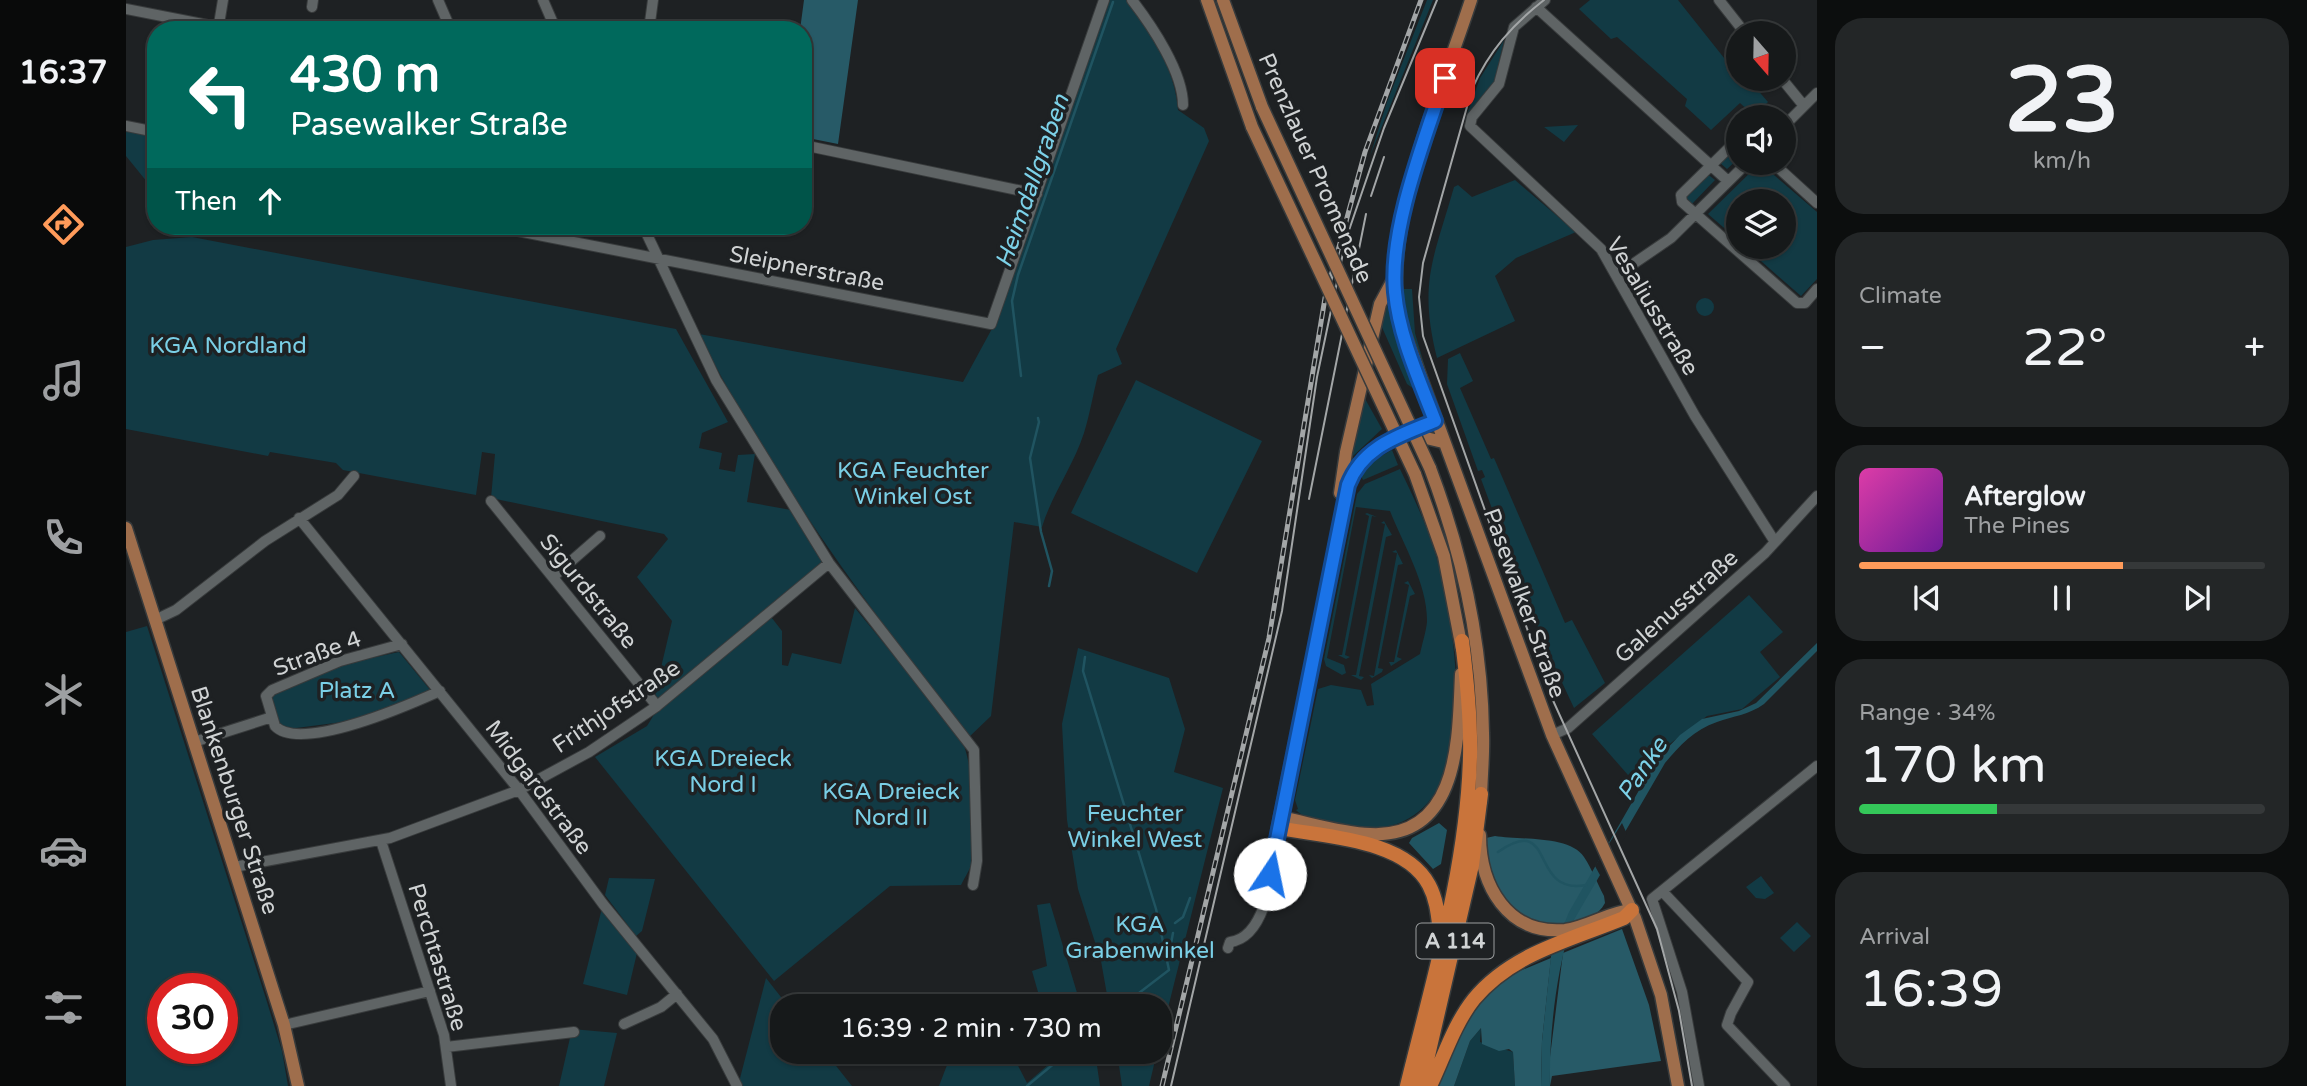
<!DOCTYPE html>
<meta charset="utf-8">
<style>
body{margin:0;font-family:"Varela Round",sans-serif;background:#232627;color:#f1f3f6;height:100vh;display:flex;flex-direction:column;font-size:26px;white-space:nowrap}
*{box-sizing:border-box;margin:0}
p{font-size:23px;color:#9ea0a2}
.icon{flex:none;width:38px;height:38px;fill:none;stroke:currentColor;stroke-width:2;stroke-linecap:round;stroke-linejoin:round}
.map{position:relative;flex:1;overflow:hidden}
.panel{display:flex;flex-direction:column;gap:18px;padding:18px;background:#0c0e0e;width:490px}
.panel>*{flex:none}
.banner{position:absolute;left:21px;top:21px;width:665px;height:214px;border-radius:28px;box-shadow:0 2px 5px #0004,0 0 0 2px #353839;background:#00695c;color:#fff;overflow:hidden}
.needle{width:46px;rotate:160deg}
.controls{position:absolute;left:1600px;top:21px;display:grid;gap:14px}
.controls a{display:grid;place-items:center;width:70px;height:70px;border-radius:50%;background:#16191a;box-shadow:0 2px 5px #0004,0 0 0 2px #353839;font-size:35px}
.speed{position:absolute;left:21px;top:973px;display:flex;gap:14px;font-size:35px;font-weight:700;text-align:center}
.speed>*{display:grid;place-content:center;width:91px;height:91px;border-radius:50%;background:#16191a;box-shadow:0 2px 5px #0004,0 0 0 2px #353839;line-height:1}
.speed .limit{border:10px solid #d22;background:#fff;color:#111}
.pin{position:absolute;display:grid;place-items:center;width:60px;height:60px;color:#fff;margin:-30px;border-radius:14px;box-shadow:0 4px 10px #0006}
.me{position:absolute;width:77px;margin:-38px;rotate:11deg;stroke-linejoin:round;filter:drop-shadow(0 0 5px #0008)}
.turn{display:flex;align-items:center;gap:24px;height:147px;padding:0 28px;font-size:32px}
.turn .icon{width:91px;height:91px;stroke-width:2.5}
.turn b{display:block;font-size:49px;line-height:60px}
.then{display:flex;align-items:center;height:66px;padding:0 28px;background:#0003;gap:14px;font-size:26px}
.big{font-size:52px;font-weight:600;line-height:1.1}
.panel .card{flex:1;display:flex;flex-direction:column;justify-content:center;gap:10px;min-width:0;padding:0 24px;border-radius:28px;background:#232627}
.panel .dial{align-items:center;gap:0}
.dial b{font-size:91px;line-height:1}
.song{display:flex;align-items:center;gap:21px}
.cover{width:84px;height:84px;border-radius:10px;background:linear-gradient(135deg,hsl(320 70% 55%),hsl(280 70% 35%))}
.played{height:7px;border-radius:4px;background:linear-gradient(90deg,#ff9b5a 65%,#353839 65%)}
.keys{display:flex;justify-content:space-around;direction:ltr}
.heat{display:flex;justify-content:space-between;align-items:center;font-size:38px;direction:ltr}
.charge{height:10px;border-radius:5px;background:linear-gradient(90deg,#34c759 34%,#353839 0)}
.trip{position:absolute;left:644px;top:994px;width:402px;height:70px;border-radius:28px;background:#16191a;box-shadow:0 2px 5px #0004,0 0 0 2px #353839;font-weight:600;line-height:70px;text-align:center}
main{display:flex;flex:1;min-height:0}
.menu{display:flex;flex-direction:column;width:126px;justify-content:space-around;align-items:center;background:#090a0a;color:#9ea0a2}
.menu .icon{width:49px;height:49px}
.menu .selected{color:#ff9b5a}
.menu b{font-size:32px;color:#f1f3f6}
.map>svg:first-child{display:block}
</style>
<main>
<nav class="menu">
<b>16:37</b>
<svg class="icon selected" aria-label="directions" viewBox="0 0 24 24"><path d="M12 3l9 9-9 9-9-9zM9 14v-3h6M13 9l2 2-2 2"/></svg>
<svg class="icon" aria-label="music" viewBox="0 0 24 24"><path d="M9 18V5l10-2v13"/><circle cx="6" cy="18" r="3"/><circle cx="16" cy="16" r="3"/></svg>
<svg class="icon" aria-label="phone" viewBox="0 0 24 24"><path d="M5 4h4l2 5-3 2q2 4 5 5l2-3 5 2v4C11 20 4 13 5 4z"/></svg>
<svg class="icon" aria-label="climate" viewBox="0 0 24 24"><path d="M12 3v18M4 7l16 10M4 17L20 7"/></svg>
<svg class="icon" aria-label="car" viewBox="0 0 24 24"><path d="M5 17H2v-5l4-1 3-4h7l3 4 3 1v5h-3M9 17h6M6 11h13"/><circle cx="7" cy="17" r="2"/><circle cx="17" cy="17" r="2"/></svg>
<svg class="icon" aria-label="filters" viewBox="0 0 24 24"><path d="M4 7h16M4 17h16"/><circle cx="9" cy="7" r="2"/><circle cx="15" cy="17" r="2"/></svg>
</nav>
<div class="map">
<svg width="1691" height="1086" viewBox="0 0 1691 1086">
<rect width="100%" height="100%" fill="#1e2123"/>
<path fill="#123a44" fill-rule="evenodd" d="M984,0H1002C1026,33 1049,69 1052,110L1078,128L1083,141L990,349L996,364L972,375C967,394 964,414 958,433C947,467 926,494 916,527L888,522L865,716L842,738C745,608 645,479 573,334L837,382L868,325Z
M1301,0H1307L1244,156L1261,102Z
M1464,0H1552L1606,68L1612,67V79L1623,80L1642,102L1628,116L1614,103L1585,130L1559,106L1561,99C1540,80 1513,56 1491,37L1485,39L1453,9Z
M1378,40L1368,85L1339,120L1354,78Z
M1452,125L1438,142L1418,127Z
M0,130L30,136V193L0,156Z
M1612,141V159L1601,169L1593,162Z
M1634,163L1691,212V279L1675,296L1619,247H1657V201H1612V240L1582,214Z
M1580,173L1589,180L1565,205L1559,195Z
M1389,180L1450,232L1390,258L1369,276L1389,321L1311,358C1292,282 1308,258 1328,187L1332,185L1346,197Z
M66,237L550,329L602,422L576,433L573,448L596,453L593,469L609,472L612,455L629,454L621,502L665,510L698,559L695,565L642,613L656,631V665L662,666L666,653L715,664L729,608L834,736C847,760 853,833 847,860C845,868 839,877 835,885L764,886L648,981L469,757L521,726L534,705L529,693L546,621L511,577L542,539L538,534L365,498L369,454L356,452L350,495L217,470L210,463L144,452L142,456L0,429V247L27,240Z
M1276,289H1286L1289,333L1306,391L1280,320Z
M1570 307a9 9 0 1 1 18 0a9 9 0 1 1-18 0Z
M1263,302L1289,383L1288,389L1281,384L1255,325Z
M1334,353L1347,381L1334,388L1365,459L1368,458L1439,623L1446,620L1479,683L1448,708C1412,634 1384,557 1355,479L1359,477L1356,470L1352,471L1321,384L1322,359Z
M1010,380L1136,441L1071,573L945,513Z
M1238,397L1256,429L1227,456L1225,454Z
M1266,450L1272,465L1237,480L1235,476L1248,460Z
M1274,469C1287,496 1300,523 1309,552C1330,624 1363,818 1251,828C1235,829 1181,823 1170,810L1172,809L1169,800L1192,689L1205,685L1235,690L1241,706L1248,705L1245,684L1294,654C1296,644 1300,632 1301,622C1302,585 1277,544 1264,511L1230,507L1201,658L1218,665L1220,673L1216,675L1200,666L1198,659L1231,494L1239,484Z
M1241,513L1251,517L1246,516L1219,655L1224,657L1220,659L1212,655H1216L1243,516L1239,514Z
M1258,521L1266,535L1260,537L1233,676L1238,677L1235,680L1225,675H1230L1259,524L1255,523Z
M1270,550L1277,564L1272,565L1252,668L1257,669L1256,672L1246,678L1243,675L1248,676L1271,553L1266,552Z
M1282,581L1289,594L1284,596L1271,657L1276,659L1265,666L1263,662H1268L1283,585L1278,583Z
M1623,595L1657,632L1634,652L1654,677L1616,709L1581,716L1502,775L1466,734Z
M21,626L141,1002L156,1051L162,1086H0V632ZM37,989H96V1048H37Z
M952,648L1043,678L1059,729L1048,772L1097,788L1034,1040V1006H983L975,961L952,889L941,820L936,724Z
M273,652L305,691L224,721L155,730L144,695L208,666Z
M1635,876L1648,893L1639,899L1630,898L1620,887Z
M483,878L529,879L516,931L510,936L479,895Z
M924,903L955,1006H916L906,971L921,966L911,905Z
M476,908L511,953L501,995L457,984Z
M1671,922L1685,936L1668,952L1654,938Z
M640,978L662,1006H656V1052H699L726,1086H612Z
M1355,1028L1354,1042L1387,1052L1389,1086H1328L1344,1041Z
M446,1029L491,1033L478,1086H433Z
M826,1052H885L901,1083L929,1059L928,1052H969L974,1086H813Z
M991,1052H1031L1023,1086H996Z"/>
<path fill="#275a67" d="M678,0H732L712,144L677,137V30H674Z
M1369,836C1392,840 1444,835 1458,857C1466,869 1471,883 1478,896L1479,903C1472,916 1461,918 1448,923C1393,941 1362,885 1360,838Z
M1496,929L1523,1005L1535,1061L1426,1076L1424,1086L1423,1065L1437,953Z
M1425,958L1416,1041L1415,1086H1389L1387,1052L1383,1049L1373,1051L1356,1044L1355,1028L1344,1041L1328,1086H1310L1342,1015L1379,977Z"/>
<path fill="#205461" d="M1691,643V651L1638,704C1623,715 1607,716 1591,722C1568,730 1554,745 1539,763L1445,925C1430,974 1423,1034 1424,1086H1415L1416,1041L1425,956L1443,912L1531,759L1554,735L1576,719L1613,711L1630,703Z
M1313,823L1321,830L1315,864L1307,869L1283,843L1286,838Z"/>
<path fill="#1e2123" d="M1496,823L1501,834L1475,877L1469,866Z"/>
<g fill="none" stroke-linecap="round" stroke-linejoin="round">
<path stroke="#205461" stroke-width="2.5" d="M895,376L886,301L892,275L987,2
M912,418L913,422L904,458L915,532L926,571L923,586
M959,657L957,671L1030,909L1043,970L996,1006
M1372,852C1431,811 1402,896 1460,885
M1049,923L1057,917L1064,898
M1047,933L1044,949L1050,955
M901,1086L942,1052"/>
<g stroke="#383b3c" stroke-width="12">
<path id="minor" d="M312,0L325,30
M417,0L430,30
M1006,0C1026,26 1057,72 1057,105
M1419,0L1388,27L1373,84L1346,117L1344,126L1475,249L1569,416L1649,542
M1593,0L1619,33
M186,7L187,0
M1410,7L1602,181
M0,9L107,30
M92,30L97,0
M523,30L527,0
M1656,79L1678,106
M0,126L30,132
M1657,127L1691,93
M1612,139L1560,190L1555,195L1556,202L1671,303H1679L1691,289
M677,145L911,194
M1647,163L1691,203
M366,226L865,324L978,0
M517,226L590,380L703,563L848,750L851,861L847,885
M1491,275L1545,238L1621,163
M365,501L531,706
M173,518L393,790L477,904L587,1039L611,1086
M427,577L474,536
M29,620L50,610L139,541L212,495L228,476
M276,644L214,661L146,690L140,696L149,726C174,753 285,704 314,691
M1426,735L1442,728L1639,553L1691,496
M68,742L146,717
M255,841L318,1035L325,1086
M108,867L264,838L393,790L463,752L531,706L703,563
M1536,891L1622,982L1605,1013L1601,1025L1659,1086
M1102,948L1104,942C1144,937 1147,860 1153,828
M498,1024L535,1007L551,994
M158,1025L304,991
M320,1047L448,1032
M1573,1086L1556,992L1526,899L1691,766"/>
</g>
<g stroke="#383b3c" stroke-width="15">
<path id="major" d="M1081,0L1126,127
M1097,0L1136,107
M1345,0C1315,93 1258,217 1272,315L1426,735L1509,918L1535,995L1552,1086
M1283,434L1317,442
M1304,468C1336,553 1356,642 1357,733C1358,756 1355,779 1355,802
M1289,474L1318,556L1336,649
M1214,493L1220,452L1254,304L1268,278
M0,528L158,1025L172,1086
M1154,817C1184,823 1215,833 1244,834C1335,839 1332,736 1335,674
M1153,823L1222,485C1237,446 1273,436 1309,420
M1354,835C1354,885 1381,935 1439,930C1462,927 1482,912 1506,910"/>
</g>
<g stroke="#383b3c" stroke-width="17">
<path id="highway" d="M1153,828C1199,837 1279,839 1303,885C1311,900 1312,916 1314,932
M1281,1086C1307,979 1341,868 1344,757C1345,718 1341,680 1336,641
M1295,1086L1346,865L1355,794
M1304,1086C1318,1057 1328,1024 1348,999C1386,953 1445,940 1498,918L1506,910"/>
</g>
<use href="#minor" stroke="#5f6465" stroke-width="10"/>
<use href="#major" stroke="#9f6e4c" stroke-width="12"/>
<use href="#highway" stroke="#c9743b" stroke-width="14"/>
<path stroke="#a3a6a7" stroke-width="2" d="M1418,0C1386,25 1363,51 1346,89L1297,263L1293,297L1297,336L1425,696L1531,929L1553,1011L1566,1086
M1245,196L1258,157
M1183,499L1240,214
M1045,1086L1156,611L1191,377L1220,239L1258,128L1311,0"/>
<g stroke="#a3a6a7" stroke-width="5">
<path id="rail" d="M1036,1086L1143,638L1199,298L1239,152L1295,0"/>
</g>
<use href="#rail" stroke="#1e2123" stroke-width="2.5" stroke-dasharray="8" stroke-linecap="butt"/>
<g stroke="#383b3c" stroke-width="15" stroke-linecap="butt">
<path id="major-bridge" d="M1136,107L1304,468
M1126,127L1289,474"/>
</g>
<use href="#major-bridge" stroke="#9f6e4c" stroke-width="12"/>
</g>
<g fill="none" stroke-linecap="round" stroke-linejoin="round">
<g stroke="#114b97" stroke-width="18">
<path id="route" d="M1144,874L1222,485C1237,446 1273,436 1309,421C1293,379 1273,336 1269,292C1263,229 1299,139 1319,78"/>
</g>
<use href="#route" stroke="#1a73e8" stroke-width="12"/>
</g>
<g text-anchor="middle" stroke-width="7" stroke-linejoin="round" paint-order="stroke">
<rect fill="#1e2123" stroke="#9b9e9f" stroke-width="2" x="1290.5" y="923.5" width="77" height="35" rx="5"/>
<g font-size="21" font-weight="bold" fill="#d0d3d4">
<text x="1329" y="948">A 114</text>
</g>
<g font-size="23" fill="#d0d3d4" stroke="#1e2123">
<text transform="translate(1190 168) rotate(66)" y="8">Prenzlauer Promenade</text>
<text transform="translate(681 268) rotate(11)" y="8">Sleipnerstraße</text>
<text transform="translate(1527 306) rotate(59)" y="8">Vesaliusstraße</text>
<text transform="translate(463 591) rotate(51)" y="8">Sigurdstraße</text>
<text transform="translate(1399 603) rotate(70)" y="8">Pasewalker Straße</text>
<text transform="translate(1550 606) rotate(-42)" y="8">Galenusstraße</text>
<text transform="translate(191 653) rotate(-20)" y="8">Straße 4</text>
<text transform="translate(490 706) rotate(-34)" y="8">Frithjofstraße</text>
<text transform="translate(413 787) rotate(53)" y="8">Midgardstraße</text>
<text transform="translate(109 800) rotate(72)" y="8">Blankenburger Straße</text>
<text transform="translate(312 957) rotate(73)" y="8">Perchtastraße</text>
</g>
<g font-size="23" fill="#7acfe6" stroke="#1e2123">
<text x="102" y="353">KGA Nordland</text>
<text x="787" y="478">KGA Feuchter<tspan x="787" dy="26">Winkel Ost</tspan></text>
<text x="231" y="698">Platz A</text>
<text x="597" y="766">KGA Dreieck<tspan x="597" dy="26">Nord I</tspan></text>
<text x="765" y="799">KGA Dreieck<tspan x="765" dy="26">Nord II</tspan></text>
<text x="1009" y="821">Feuchter<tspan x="1009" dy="26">Winkel West</tspan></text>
<text x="1014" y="932">KGA<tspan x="1014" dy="26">Grabenwinkel</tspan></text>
</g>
<g font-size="24" font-style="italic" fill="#7cd1e8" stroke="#1e2123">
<text transform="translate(906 181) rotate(-71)" y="8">Heimdallgraben</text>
<text transform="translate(1516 769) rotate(-56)" y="8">Panke</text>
</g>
</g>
</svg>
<div class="controls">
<a><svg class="needle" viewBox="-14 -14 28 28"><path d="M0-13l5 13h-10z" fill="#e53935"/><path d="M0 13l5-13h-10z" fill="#9ea0a2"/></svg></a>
<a><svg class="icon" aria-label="sound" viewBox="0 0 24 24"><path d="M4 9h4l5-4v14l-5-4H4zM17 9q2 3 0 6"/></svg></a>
<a><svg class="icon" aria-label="layers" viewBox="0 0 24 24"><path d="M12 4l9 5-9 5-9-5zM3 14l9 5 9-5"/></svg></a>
</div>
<div class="speed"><div class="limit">30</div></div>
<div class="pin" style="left:1319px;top:78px;background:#d93025"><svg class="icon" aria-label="arrive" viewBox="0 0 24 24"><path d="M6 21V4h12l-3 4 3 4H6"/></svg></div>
<svg class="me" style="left:1144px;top:874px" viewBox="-20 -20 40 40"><circle r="19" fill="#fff"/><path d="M0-13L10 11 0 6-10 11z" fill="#1a73e8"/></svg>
<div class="trip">16:39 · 2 min · 730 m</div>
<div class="banner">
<div class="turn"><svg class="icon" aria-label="left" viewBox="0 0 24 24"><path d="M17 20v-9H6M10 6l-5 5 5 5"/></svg><div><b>430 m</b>Pasewalker Straße</div></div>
<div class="then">Then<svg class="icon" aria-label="ahead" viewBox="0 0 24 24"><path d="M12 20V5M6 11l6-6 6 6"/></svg></div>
</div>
</div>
<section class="panel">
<div class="card dial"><b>23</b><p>km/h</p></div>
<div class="card"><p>Climate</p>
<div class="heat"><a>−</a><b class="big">22°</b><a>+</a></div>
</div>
<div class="card">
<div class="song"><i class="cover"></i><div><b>Afterglow</b><p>The Pines</p></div></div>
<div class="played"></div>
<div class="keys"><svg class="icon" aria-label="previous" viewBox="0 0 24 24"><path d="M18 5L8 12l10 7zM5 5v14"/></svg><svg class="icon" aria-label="pause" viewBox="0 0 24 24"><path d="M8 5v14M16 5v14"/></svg><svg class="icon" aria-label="next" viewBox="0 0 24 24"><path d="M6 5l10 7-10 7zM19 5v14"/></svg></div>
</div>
<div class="card"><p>Range · 34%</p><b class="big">170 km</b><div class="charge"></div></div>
<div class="card"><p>Arrival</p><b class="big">16:39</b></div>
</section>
</main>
